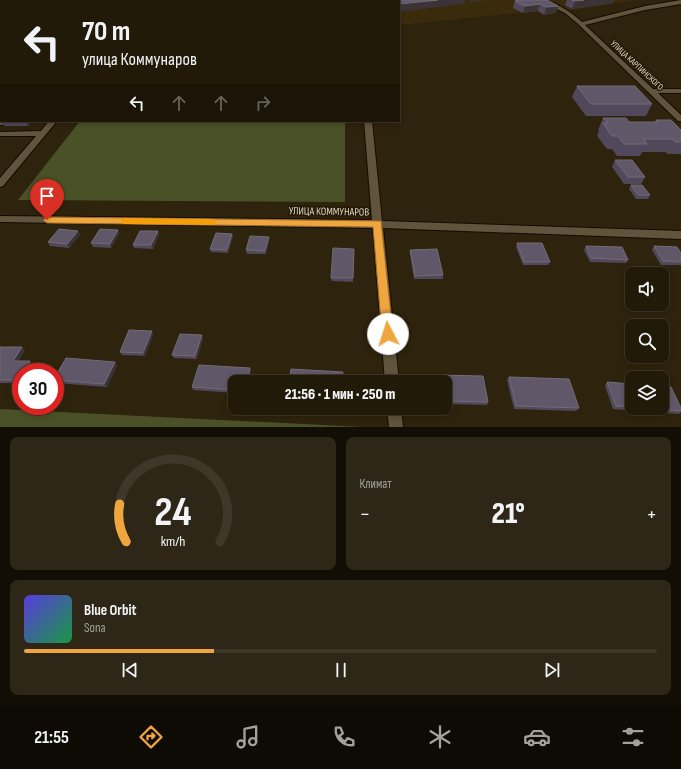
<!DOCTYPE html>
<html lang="ru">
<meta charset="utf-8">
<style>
body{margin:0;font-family:"Sofia Sans Condensed",sans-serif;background:#2e2717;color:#f1f3f6;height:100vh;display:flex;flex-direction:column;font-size:15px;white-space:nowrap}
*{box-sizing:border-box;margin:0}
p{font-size:13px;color:#a2a19c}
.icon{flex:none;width:22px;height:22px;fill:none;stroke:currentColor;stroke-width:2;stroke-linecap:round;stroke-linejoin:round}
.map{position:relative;height:427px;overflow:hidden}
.drawer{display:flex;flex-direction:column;gap:10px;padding:10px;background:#130e05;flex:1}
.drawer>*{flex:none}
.guide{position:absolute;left:0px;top:0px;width:400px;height:122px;box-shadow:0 2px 6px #0003,0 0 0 1px #3f382a;background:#221a09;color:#f1f3f6;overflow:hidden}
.fabs{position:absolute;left:625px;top:267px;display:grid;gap:8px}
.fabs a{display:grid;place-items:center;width:44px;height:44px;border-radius:8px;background:#221a09;box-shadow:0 2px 6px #0003,0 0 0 1px #3f382a;font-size:20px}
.speed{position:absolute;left:12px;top:363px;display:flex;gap:8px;font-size:20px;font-weight:700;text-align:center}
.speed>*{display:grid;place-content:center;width:52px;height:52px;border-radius:50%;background:#221a09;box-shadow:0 2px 6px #0003,0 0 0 1px #3f382a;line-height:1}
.speed .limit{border:6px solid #d22;background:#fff;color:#111}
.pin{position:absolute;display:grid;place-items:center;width:34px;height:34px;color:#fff;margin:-41px -17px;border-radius:50% 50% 50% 0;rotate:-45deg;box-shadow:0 0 4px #0007}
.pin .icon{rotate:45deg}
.me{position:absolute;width:44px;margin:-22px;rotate:355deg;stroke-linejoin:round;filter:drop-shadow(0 0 3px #0008)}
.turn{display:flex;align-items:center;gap:14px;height:84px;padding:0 16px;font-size:18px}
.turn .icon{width:52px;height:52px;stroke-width:2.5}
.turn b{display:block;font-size:28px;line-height:34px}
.lanes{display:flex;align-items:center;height:38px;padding:0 16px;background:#0003;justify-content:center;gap:20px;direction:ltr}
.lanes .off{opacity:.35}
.big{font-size:30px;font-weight:800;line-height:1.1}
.drawer .widget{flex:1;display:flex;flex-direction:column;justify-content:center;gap:6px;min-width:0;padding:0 14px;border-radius:8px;background:#2e2717}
.drawer .dial{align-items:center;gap:0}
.dial svg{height:104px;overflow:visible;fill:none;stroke:#3f382a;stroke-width:7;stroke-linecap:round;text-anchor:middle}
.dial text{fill:#f1f3f6;stroke:none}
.song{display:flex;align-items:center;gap:12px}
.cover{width:48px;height:48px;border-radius:6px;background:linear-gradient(135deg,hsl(250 70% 55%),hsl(140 70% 35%))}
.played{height:4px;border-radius:2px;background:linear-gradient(90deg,#f0a63e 30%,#3f382a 30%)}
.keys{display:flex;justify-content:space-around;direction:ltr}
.heat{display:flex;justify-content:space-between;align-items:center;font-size:22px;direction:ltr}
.drawer .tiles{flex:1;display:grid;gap:10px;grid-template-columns:1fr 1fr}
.widget:last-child{grid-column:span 2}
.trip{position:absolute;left:228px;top:375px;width:224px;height:40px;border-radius:8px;background:#221a09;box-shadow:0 2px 6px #0003,0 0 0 1px #3f382a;font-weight:800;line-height:40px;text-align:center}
.tab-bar{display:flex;height:64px;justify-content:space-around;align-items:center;background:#0e0a04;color:#a2a19c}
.tab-bar .icon{width:28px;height:28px}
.tab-bar .active{color:#f0a63e}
.tab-bar b{font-size:18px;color:#f1f3f6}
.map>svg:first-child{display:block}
</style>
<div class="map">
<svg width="681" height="427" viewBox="0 0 681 427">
<rect width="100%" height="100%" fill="#2e230c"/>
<path fill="#3a2b0d" d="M131,0H637L543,14L537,11L399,25V1Z"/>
<path fill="#4a5127" d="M80,121H345V202L18,200Z
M0,409L363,427H0Z"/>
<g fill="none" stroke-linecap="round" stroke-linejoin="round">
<g stroke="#160b00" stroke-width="2">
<path id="minor" d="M354,0H360L361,1H355Z
M538,0C554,0 571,12 582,22L645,6L681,0V4L645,10L585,25L653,89H681V93H658L681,115V121H678L577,23L565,13Z
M0,96H1V100H0Z
M0,119L1,121H5L3,125H0Z
M49,121H57L3,186L0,187V178L36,136H0V132L41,131Z
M364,121H372L382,221L681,231V239L383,228L399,382H385L373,228L0,222V216L372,220Z
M387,408H401L403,427H389Z"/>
</g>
<use href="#minor" fill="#61543c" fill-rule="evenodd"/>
</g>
<path fill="#51485c" d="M567,0H614L613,3L572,9L565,5Z
M515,1L558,6L555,13L544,15L538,11L523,13L513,8Z
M577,86L652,104L646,116H586L572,97Z
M603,118L629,122H654L656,120L681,130V154H668L665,152H642L640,156H617L612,149H607L597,136L599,131L598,130Z
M2,121H32L28,126H4Z
M615,160L645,177L641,184H624L612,167Z
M631,185L650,195L648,199H636L629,189Z
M118,230L119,234L111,248L93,247L91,243Z
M158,231L159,235L153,249L134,248L133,245Z
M80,234L69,248L50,246L48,242Z
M232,234L233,237L228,253L211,252L210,249Z
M269,237V240L266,254H247L246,250Z
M517,243L550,262L548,265H523L516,247Z
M586,246L628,260L626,263L590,262L584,250Z
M654,246L681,253V265H661L652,250Z
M354,249L353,282L332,281L331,278Z
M410,250L443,275V279H414L410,253Z
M153,335L145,356L122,355L120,352Z
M203,338L197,359L174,358L172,355Z
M0,347L25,350L18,361H30L33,365L29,372H21V383H0Z
M117,365L107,387L56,383L55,382V377Z
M250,368L251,372L235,382V393L193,390L192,387Z
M437,375L488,402L487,405L445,404V382H436V378Z
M509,377L579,408L576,411L514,409L507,380Z
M607,382L632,384V408H681V412L679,414L613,409L605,386Z"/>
<path fill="#3c3337" d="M438,0H465L464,4L399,12V4Z
M470,0H485L470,2Z
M584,0H614L613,3L572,9L575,1Z
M540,4L538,11L523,13L525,6Z
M558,6L555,13L544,15L546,7Z
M26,121H32L28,126Z
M118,230L119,234L111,248L110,244Z
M78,231L80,234L69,248L67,244Z
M158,231L159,235L153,249L151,245Z
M232,234L233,237L228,253L227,250Z
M269,237V240L266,254L265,251Z
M152,331L153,335L145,356L143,353Z
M202,335L203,338L197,359L195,356Z
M22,347L25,350L17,364L13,361Z
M30,361L33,365L29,372H24Z
M115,362L117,365L107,387L104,384Z
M250,368L251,372L248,382H247Z"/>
<path fill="#605768" stroke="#736b77" d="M375,0H438L399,4V1H376Z
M519,0H547L558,6L546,7L540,4L525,6L515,1Z
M572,0H584L575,1Z
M577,86H635L652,104H591Z
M603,118H626L629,122H658L656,120H671L681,130V142H675L673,139H643L647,144H624L618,136H612L603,123H608Z
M615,160H632L645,177H628Z
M631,185H642L650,195H638Z
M59,229L78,231L67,244L48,242Z
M100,229L118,230L110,244L91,243Z
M140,231H158L151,245H133Z
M216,233L232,234L227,250L210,249Z
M250,236L269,237L265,251L246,250Z
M517,243H542L550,262H524Z
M586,246L622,247L628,260L591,258Z
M654,246L677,247L681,253V262L663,261Z
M333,248L354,249L353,278H331Z
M437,249L443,275L415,276L410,250Z
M129,330L152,331L143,353L120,352Z
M180,334L202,335L195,356L172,355Z
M0,347H22L13,361H30L24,372H21V378L20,380H0Z
M66,358L115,362L104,384L55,380V377Z
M199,365L250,368L247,382H235V390L192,387Z
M291,369L343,372L342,382H289Z
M437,375L483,376L488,402L445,401V382H438Z
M509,377L569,379L579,408L516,406Z
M607,382L632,384V407L616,406Z
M662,386L671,387L681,408V411L641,408H662Z"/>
<path fill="#f0a63e" stroke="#9c6c28" d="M47,217L381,221L393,334L392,338L388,340L383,338L382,334L373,227L47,223L43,220Z"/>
<path fill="#f59e0b" d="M124,218L213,219L217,222L213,225L124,224L120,221Z"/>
<g text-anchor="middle" stroke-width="3" stroke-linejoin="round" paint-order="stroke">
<g font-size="9" fill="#ddd6c8" stroke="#241903">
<text transform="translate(637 65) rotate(43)" y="3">УЛИЦА КАРПИНСКОГО</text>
</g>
<g font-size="11" fill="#ddd6c8" stroke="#241903">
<text transform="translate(329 211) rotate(1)" y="4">УЛИЦА КОММУНАРОВ</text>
</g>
</g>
</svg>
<div class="fabs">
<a><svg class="icon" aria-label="sound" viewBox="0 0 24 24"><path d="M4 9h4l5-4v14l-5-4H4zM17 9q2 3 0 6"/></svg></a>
<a><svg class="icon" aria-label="search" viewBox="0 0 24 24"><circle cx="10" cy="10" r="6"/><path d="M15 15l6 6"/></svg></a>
<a><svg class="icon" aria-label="layers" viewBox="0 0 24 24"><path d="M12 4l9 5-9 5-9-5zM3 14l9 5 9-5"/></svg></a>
</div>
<div class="speed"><div class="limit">30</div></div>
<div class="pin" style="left:47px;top:220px;background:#d93025"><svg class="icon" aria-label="arrive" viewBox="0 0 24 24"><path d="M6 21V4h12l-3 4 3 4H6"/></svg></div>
<svg class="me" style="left:388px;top:334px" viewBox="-20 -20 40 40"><circle r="19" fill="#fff"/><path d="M0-13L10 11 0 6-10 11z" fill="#f0a63e"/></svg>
<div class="trip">21:56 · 1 мин · 250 m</div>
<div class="guide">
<div class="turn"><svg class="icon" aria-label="left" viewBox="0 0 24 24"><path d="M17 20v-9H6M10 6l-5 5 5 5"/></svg><div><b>70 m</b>улица Коммунаров</div></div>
<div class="lanes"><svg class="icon" aria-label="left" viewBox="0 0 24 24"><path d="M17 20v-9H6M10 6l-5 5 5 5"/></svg><svg class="icon off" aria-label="ahead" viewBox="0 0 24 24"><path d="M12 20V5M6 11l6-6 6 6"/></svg><svg class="icon off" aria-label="ahead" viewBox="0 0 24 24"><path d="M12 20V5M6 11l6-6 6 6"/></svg><svg class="icon off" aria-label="right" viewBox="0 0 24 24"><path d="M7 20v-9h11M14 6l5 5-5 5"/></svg></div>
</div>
</div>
<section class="drawer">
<div class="tiles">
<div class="widget dial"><svg viewBox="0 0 100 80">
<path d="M14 69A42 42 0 1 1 86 69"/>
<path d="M14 69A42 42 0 0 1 9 40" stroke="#f0a63e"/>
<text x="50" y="56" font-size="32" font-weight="700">24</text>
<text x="50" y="72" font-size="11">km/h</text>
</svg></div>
<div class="widget"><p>Климат</p>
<div class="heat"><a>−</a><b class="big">21°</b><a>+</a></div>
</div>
<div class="widget">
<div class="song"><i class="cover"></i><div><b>Blue Orbit</b><p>Sona</p></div></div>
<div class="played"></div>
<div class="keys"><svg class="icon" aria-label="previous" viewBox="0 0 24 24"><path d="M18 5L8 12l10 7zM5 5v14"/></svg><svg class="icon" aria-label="pause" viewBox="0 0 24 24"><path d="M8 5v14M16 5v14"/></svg><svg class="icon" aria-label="next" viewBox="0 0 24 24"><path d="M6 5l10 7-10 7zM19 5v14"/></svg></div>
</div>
</div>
</section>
<nav class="tab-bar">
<b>21:55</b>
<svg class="icon active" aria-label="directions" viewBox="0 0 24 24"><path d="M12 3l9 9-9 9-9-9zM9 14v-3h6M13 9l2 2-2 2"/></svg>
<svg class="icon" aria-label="music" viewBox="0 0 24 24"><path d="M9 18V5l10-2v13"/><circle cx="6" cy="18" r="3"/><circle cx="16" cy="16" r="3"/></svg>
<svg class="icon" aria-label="phone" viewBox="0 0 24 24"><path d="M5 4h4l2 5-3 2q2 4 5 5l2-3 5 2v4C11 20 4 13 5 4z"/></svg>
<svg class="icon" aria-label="climate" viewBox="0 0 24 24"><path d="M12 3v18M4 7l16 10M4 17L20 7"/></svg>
<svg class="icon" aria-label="car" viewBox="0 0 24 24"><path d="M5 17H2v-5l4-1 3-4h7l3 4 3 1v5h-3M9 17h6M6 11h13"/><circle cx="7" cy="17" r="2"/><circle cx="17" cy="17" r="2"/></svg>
<svg class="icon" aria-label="filters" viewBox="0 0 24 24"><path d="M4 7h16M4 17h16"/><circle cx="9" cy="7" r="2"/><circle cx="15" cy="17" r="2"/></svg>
</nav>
